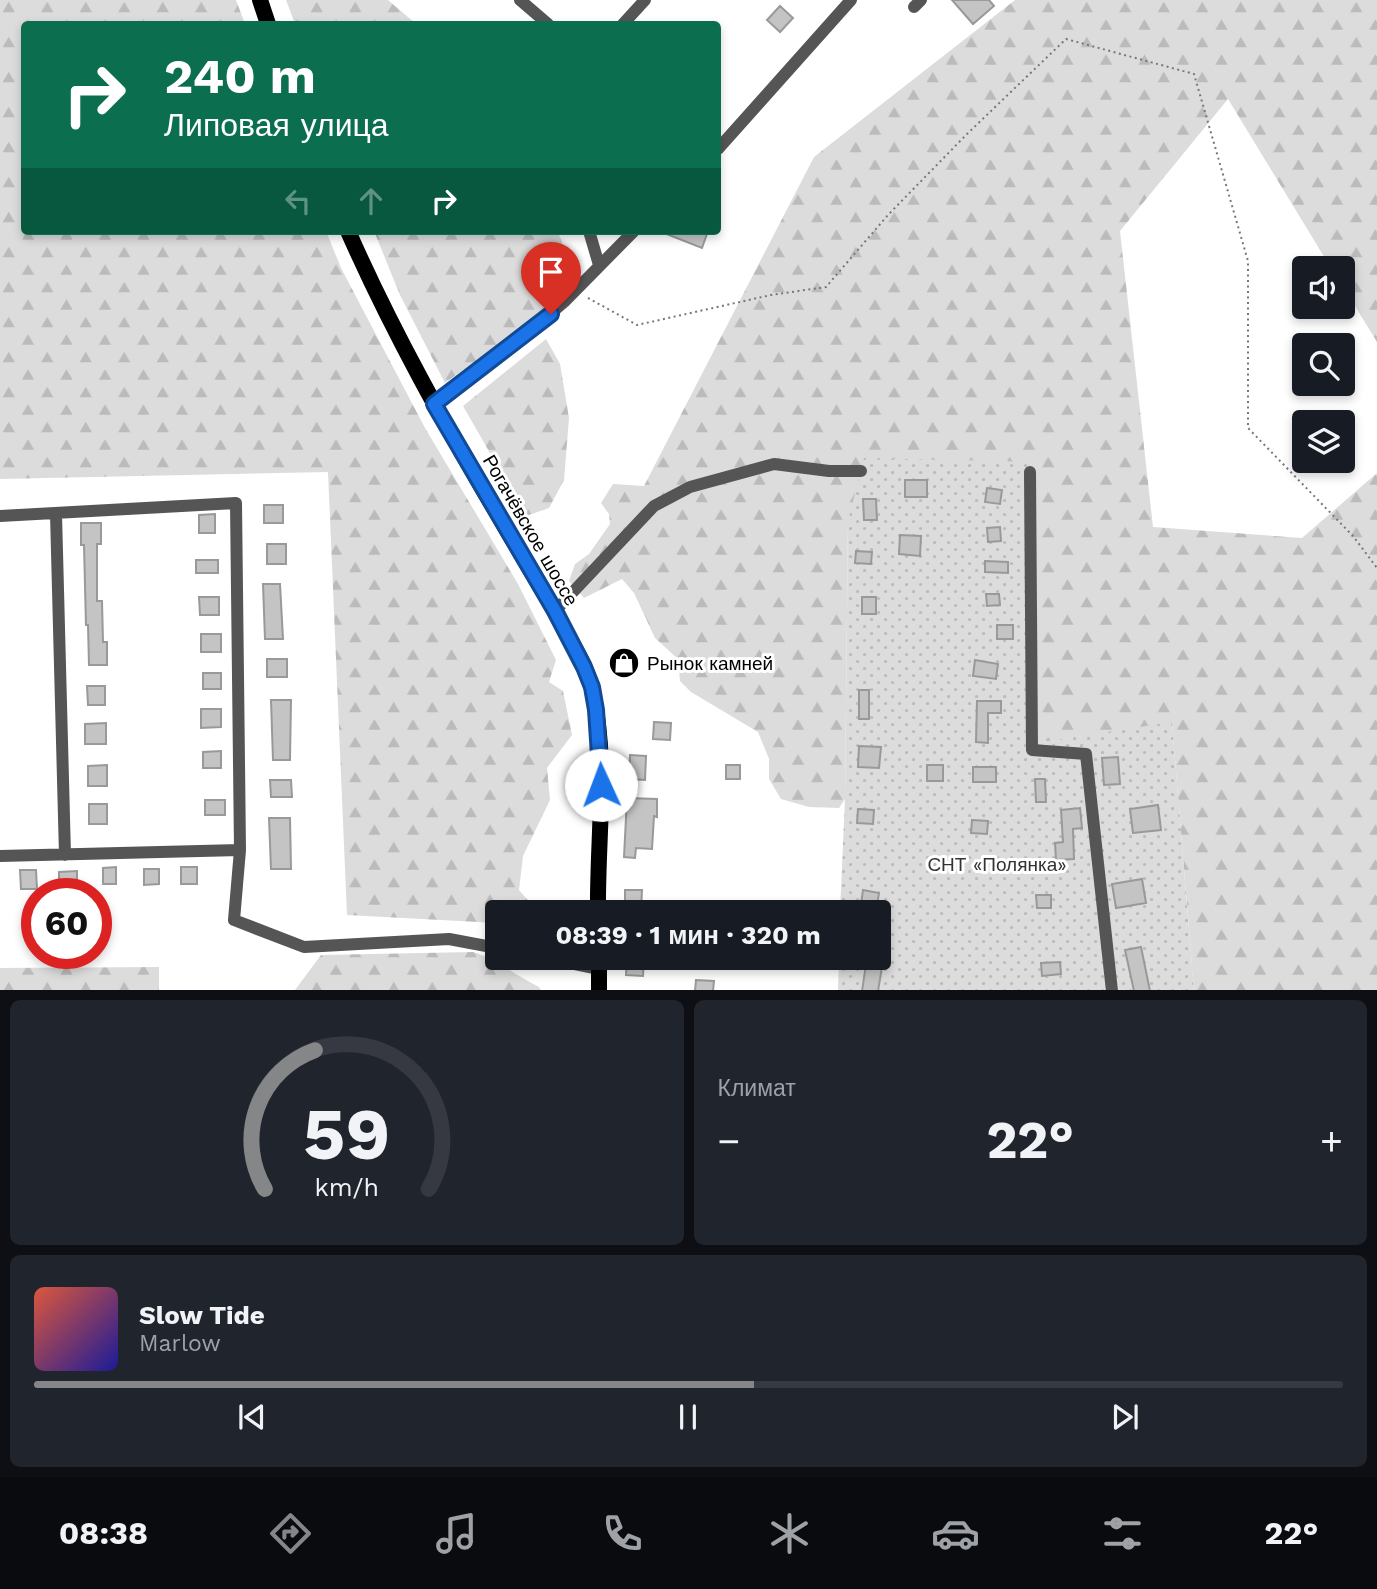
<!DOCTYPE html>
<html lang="ru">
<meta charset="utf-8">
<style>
body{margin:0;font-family:"Work Sans",sans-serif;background:#20242c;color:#f1f3f6;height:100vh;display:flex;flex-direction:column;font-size:26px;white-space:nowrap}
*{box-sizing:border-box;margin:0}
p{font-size:23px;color:#9ea1a6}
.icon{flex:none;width:38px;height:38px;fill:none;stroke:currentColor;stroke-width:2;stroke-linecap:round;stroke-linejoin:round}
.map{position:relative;height:990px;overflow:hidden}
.drawer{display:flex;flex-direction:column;gap:10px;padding:10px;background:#0d0f14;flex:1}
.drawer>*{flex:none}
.banner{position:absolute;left:21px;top:21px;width:700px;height:214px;border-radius:7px;box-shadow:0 4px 10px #0003;background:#0b6e4f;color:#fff;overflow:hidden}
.fabs{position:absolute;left:1292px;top:256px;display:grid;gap:14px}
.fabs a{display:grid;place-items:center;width:63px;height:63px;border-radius:7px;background:#171b24;box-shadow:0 4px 10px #0003;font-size:35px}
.speed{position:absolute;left:21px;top:878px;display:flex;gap:14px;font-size:35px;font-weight:700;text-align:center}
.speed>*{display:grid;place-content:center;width:91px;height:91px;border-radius:50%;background:#171b24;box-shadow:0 4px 10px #0003;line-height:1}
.speed .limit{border:10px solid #d22;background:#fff;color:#111}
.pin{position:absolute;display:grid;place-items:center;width:60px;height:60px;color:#fff;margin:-72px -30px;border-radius:50% 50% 50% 0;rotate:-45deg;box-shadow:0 0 7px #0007}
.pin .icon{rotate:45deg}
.me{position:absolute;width:77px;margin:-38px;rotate:358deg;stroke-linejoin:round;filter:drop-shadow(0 0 5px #0008)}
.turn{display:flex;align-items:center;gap:24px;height:147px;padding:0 28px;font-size:32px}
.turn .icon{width:91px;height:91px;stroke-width:2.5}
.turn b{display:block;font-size:49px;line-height:60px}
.lanes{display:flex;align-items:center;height:66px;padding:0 28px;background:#0003;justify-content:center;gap:35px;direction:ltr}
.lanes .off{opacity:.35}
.big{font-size:52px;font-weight:700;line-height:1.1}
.drawer .tile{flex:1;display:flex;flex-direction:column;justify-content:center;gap:10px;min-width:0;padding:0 24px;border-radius:10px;background:#20242c}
.drawer .dial{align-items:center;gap:0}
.dial svg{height:182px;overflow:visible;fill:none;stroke:#363941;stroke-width:7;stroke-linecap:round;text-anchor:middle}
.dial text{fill:#f1f3f6;stroke:none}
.song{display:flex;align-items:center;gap:21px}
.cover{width:84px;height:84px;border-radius:10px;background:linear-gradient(135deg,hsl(10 70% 55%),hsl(240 70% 35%))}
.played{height:7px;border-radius:4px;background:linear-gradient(90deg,#858687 55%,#363941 55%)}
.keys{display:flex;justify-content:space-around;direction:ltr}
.heat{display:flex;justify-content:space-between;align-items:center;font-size:38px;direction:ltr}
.drawer .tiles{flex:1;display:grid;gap:10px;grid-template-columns:1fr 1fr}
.tile:last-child{grid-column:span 2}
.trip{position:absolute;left:485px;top:900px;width:406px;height:70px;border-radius:7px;background:#171b24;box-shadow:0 4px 10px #0003;font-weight:700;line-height:70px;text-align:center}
.tab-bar{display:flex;height:112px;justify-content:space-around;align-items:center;background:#090b0e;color:#9ea1a6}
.tab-bar .icon{width:49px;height:49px}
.tab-bar .on{color:#858687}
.tab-bar b{font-size:32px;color:#f1f3f6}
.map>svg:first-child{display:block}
</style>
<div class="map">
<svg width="1377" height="991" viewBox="0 0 1377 991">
<defs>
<pattern id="forest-firs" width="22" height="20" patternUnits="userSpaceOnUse" patternTransform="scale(1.75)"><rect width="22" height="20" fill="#dcdcdc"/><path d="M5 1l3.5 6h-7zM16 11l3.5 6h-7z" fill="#bbb"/></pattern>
<pattern id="garden-dots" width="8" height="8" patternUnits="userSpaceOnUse" patternTransform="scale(1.75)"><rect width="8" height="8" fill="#dcdcdc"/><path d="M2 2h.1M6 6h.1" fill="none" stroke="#bbb" stroke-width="1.8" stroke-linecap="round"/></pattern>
</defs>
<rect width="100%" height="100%" fill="#fff"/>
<path fill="url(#forest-firs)" d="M0,0H236L245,24H24V231H326L341,268L425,428L518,584L556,660L549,682L563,691L572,735L547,768L550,800L523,856L519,890L532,905L530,912H497V923L347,915L328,472L0,479Z
M286,0H388L416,24H295Z
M1015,0H1377V342L1342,285V268H1331L1228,99L1120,231L1153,527L1302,538L1377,473V990H1194L1172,723L1036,743L848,521L845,799L839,808L809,807L781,799L769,779V759L758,732L691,692L680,681L678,659L655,638L634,593L622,579L584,598L569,581L575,564L589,554L610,524L609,514L601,503L613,484L644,486L814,157Z
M374,231H557L562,241L560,292L532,320L445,383L400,295Z
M546,339L560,364L569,418L564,480L549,508L526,516L463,406Z
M473,952C497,959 516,976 539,987L541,990H295L321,955Z
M159,967V990H0V968Z"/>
<path fill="url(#garden-dots)" d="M864,458L1035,462L1036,743L1172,722L1194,990L838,991L839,957H878V912H840L845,799L848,521Z"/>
<path fill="#c4c4c4" stroke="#999" stroke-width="2" d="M952,0H989L994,6L973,24Z
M780,6L793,18L780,32L767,20Z
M659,231H708L702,248Z
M905,480H927V497H905Z
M987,488L1002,490L1000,504L985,502Z
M863,499H876L877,520H864Z
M264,505H283V523H264Z
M215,514V533H199V515Z
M81,523H101V544H97V601H102L103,642H107V665H89L88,625H86L84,545H81Z
M1000,527L1001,541L988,542L987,528Z
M900,535L921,536L920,556L899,554Z
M267,544H286V564H267Z
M856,551L872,552L871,564L855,563Z
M196,560H218V573H196Z
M985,561L1008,562V573L985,572Z
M263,584H280L283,639H265Z
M986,594H999L1000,605L987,606Z
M199,597H219V615H200Z
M862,597H876V614H862Z
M997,625H1013V639H997Z
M201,634H221V652H201Z
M267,659H287V677H267Z
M975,660L998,664L996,679L973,676Z
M203,673H221V689H203Z
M87,686H105V705H88Z
M859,690H869V719H859Z
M271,700H291L290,760H273Z
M977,701H1001V713H988V743L976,742Z
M201,709H221V727L201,728Z
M654,722L671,723L670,740L653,739Z
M106,723V744H85V724Z
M859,746L881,747L879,768L858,767Z
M221,751V768H203V752Z
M630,755L646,756L645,780L629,779Z
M1118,757L1120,784L1104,785L1102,758Z
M107,765V786H88V766Z
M726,765H740V779H726Z
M927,765H943V781H927Z
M973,767H996V782H973Z
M1035,779H1045L1046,802H1036Z
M270,780H291L292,797H271Z
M627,798L657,799V817L654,816L652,849L636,848L635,858L624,857Z
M205,800H225V815H205Z
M89,804H107V824H89Z
M1158,805L1161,830L1133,833L1130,809Z
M1080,808L1082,828L1073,829L1074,859L1056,860L1055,843L1063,842L1061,810Z
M858,809L874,810L873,824L857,823Z
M269,818H290L291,869H271Z
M972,820L988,821L987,834L971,833Z
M116,867V884H103V868Z
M181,867H197V884H181Z
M144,869H159V884L144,885Z
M20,870H36L37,889H21Z
M77,871V886H59V872Z
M1142,879L1146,903L1116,908L1112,884Z
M625,890H642L641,912H625Z
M863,890L879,893L876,912L860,911Z
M1036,895H1051V908H1037Z
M1141,947L1150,991H1134L1125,950Z
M627,957H644L643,976L626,975Z
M867,958L883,961L878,991H862Z
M1060,962L1061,974L1042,976L1041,963Z
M696,980L714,981L713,991H695Z"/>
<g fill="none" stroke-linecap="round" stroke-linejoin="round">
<path stroke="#777" stroke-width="2" stroke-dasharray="2 3.5" stroke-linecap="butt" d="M588,298L637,325L771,295L826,287L888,215L967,134L1066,39L1194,74L1248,261V428L1353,536L1377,568"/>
<path stroke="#555" stroke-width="12" d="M520,0L548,24
M914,7L921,0
M623,24L645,0
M718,149L851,0
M589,231L599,265
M434,404L537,325L564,302L634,231
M1030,472L1032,750L1086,754L1112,991
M56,514L65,855
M0,516L236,503L240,850L234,920L304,947L449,939L497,948
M555,611L654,506L690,487L774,464L829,471H861
M0,856L240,850
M541,957L599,969"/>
<path stroke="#000" stroke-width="16" d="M260,0L268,24
M348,231C392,331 446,427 502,522C522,557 544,591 563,627C574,647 587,667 592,689C609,762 597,838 598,912
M599,957V991"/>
</g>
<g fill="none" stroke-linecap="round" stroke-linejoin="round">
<g stroke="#114b97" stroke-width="18">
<path id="route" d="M551,314L434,404L555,611L584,667L592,687L596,710L601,785"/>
</g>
<use href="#route" stroke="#1a73e8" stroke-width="12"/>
</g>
<defs>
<g id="shop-disc" transform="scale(1.575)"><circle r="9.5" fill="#000" stroke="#fff"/><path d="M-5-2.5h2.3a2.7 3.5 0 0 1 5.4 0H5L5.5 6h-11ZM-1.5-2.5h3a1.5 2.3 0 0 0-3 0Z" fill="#fff"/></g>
</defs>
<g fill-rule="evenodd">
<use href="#shop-disc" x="624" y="663"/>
</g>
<g text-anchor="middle" stroke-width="6" stroke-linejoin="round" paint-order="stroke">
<g font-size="19" fill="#000" stroke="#fff">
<text transform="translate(531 530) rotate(60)" y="7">Рогачёвское шоссе</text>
</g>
<g font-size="19" fill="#000" stroke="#fff" text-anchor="start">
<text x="647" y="670">Рынок камней</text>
</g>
<g font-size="19" fill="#333" stroke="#fff">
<text x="997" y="871">СНТ «Полянка»</text>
</g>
</g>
</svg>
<div class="fabs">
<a><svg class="icon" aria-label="sound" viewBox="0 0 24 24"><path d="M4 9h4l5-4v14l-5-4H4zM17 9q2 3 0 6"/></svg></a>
<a><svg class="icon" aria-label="search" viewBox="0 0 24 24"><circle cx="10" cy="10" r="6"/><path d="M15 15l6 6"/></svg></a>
<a><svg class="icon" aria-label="layers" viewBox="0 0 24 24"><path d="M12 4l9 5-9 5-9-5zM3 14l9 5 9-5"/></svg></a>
</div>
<div class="speed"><div class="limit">60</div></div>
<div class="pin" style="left:551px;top:314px;background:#d93025"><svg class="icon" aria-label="arrive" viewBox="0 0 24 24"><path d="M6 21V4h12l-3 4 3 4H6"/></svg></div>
<svg class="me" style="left:601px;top:785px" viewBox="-20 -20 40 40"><circle r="19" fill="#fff"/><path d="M0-13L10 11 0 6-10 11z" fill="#1a73e8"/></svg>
<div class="trip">08:39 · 1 мин · 320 m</div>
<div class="banner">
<div class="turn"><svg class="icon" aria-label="right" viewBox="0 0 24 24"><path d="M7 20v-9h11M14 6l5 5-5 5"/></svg><div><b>240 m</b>Липовая улица</div></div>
<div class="lanes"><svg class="icon off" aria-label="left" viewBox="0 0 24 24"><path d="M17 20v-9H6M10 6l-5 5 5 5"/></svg><svg class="icon off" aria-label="ahead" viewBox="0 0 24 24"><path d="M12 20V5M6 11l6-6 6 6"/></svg><svg class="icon" aria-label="right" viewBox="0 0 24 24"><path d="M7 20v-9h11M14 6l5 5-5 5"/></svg></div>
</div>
</div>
<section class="drawer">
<div class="tiles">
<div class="tile dial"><svg viewBox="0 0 100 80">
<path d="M14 69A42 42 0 1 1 86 69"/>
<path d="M14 69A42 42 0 0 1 36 8" stroke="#858687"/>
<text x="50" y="56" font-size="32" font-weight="700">59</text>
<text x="50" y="72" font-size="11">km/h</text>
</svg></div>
<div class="tile"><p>Климат</p>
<div class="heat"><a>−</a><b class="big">22°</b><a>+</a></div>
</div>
<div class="tile">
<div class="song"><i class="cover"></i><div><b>Slow Tide</b><p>Marlow</p></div></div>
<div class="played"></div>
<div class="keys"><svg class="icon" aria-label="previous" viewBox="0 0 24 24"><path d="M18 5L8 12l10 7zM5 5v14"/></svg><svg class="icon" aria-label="pause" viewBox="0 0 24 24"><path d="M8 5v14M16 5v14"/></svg><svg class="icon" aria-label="next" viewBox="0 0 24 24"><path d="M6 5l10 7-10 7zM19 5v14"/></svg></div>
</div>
</div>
</section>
<nav class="tab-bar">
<b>08:38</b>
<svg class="icon on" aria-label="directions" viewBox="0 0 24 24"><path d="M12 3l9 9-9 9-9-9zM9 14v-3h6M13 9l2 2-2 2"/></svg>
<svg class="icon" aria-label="music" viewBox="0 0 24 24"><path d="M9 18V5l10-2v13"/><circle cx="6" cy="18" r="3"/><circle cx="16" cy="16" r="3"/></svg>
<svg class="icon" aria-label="phone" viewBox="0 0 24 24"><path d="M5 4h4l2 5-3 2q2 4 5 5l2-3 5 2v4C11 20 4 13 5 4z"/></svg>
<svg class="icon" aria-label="climate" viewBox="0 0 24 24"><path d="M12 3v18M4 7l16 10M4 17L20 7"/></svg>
<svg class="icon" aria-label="car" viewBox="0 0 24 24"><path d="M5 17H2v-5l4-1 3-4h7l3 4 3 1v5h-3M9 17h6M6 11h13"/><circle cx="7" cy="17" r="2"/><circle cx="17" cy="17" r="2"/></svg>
<svg class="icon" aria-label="filters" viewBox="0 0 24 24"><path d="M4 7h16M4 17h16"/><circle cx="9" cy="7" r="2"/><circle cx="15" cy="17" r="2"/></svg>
<b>22°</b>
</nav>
